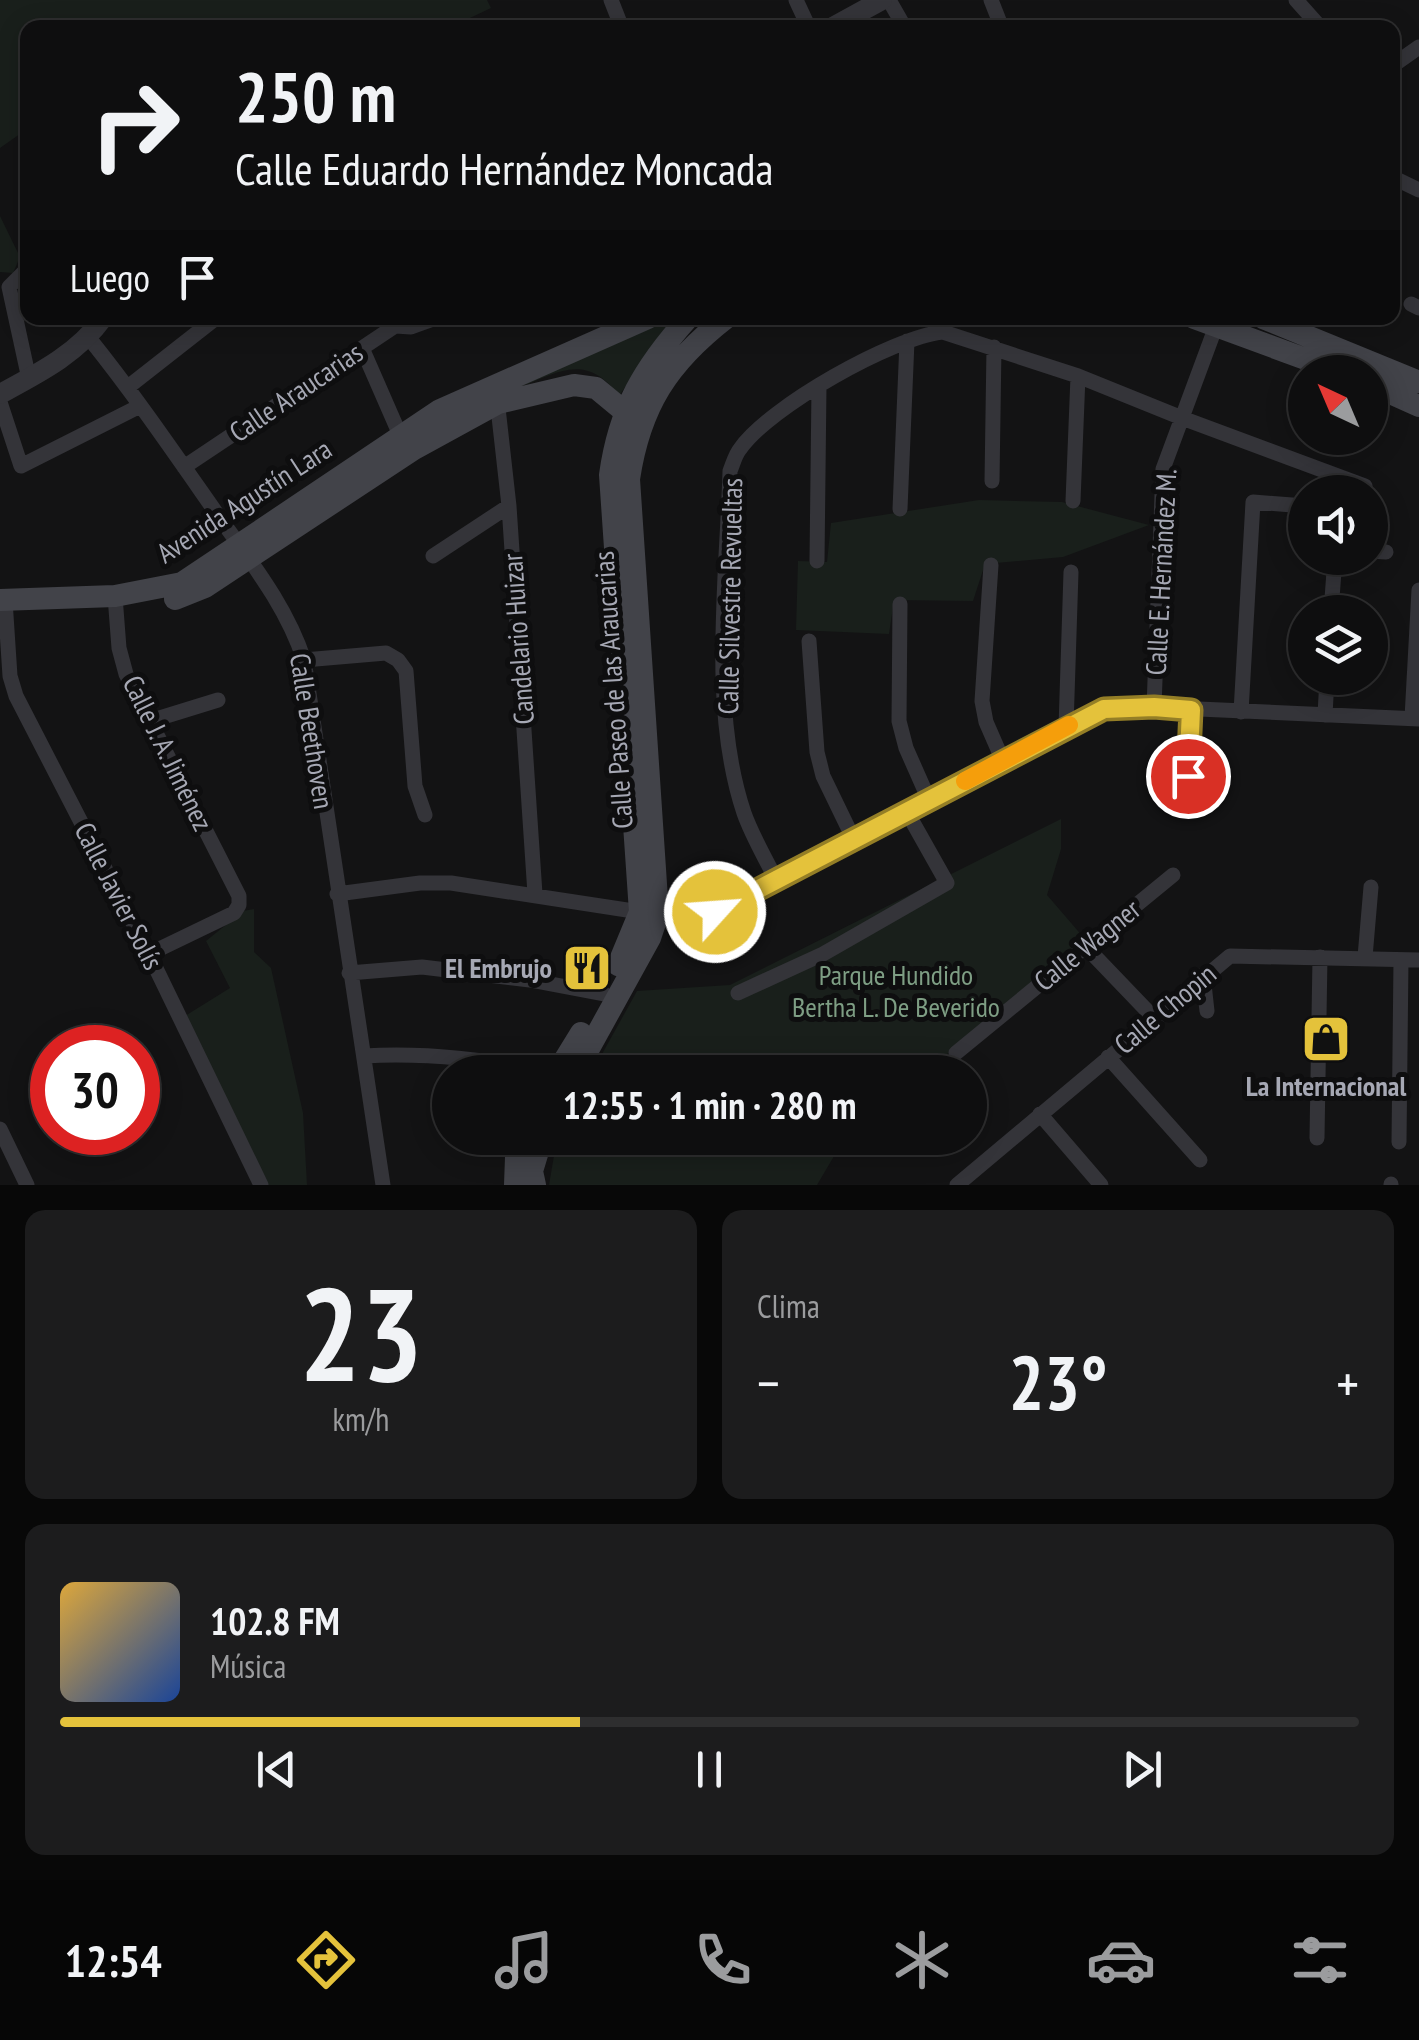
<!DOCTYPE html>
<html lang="es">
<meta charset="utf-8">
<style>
body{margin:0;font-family:"PT Sans Narrow",sans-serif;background:#1c1c1d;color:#f1f3f6;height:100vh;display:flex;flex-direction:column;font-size:38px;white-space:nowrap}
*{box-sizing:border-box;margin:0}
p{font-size:32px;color:#9b9c9e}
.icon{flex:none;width:55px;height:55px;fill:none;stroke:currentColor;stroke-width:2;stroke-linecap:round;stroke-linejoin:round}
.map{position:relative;height:1185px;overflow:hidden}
.sheet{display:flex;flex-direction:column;gap:25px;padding:25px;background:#080808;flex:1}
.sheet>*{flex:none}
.top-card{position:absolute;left:20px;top:20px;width:1380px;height:305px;border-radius:20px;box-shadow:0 5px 25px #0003,0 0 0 2px #2e2e2f;background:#0e0e0f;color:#f1f3f6;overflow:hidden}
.needle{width:65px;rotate:316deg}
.fabs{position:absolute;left:1288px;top:355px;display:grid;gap:20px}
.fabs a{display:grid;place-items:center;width:100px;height:100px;border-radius:50%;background:#0e0e0f;box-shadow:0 5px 25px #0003,0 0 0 2px #2e2e2f;font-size:50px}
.speed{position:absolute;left:30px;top:1025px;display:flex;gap:20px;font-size:50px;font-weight:700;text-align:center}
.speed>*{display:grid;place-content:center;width:130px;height:130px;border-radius:50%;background:#0e0e0f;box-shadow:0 5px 25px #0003,0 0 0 2px #2e2e2f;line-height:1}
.speed .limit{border:15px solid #d22;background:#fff;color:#111}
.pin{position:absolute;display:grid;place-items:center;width:85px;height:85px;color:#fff;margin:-42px;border:5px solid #fff;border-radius:50%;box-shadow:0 2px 10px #0007}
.me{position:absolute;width:110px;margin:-55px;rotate:64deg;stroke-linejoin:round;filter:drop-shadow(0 0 8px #0008)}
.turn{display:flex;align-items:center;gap:35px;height:210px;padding:0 50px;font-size:45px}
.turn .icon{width:130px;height:130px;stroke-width:2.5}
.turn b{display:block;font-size:70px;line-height:85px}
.then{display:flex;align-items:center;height:95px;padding:0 50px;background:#0003;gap:20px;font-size:38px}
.big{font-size:75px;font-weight:700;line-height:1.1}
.sheet .card{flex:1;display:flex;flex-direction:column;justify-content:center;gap:15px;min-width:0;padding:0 35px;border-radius:20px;background:#1c1c1d}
.sheet .dial{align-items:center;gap:0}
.dial b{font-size:130px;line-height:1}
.song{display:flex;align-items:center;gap:30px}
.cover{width:120px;height:120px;border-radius:15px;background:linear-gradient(135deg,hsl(40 70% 55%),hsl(220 70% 35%))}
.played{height:10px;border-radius:5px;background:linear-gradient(90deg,#e4c23b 40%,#2e2e2f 40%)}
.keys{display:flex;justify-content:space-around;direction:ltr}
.heat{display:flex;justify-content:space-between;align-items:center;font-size:55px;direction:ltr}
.sheet .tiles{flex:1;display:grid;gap:25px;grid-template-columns:1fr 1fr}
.card:last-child{grid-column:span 2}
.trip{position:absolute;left:432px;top:1055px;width:555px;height:100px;border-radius:50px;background:#0e0e0f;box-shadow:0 5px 25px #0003,0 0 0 2px #2e2e2f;font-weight:700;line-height:100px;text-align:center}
.tabs{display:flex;height:160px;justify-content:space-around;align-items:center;background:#060606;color:#9b9c9e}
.tabs .icon{width:70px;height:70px}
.tabs .current{color:#e4c23b}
.tabs b{font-size:45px;color:#f1f3f6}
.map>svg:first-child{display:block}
</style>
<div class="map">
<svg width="1419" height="1185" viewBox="0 0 1419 1185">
<rect width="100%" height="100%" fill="#131314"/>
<path fill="#191f1b" d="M0,0H487L491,8L449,28L338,27L335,18L304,28H28L27,129L0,148Z
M0,216L20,257L13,273L0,272Z
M666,318H679L656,342L619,396C585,350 556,374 511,391L509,383Z
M979,500L1062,502L1149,525L1063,557L985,564L973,601L894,600L889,634L796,630L798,561L827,562L831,523Z
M1061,819V849L1047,895L1084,938L926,1072H592L637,991L730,985Z
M254,909V952L271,968L303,1113L307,1185H261L185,1016L230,988L206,941L243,911Z
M557,1138H850L840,1146L817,1185H549Z"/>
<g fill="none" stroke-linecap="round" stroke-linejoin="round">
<path stroke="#343439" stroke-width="15" d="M611,0L622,28
M796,0L809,28
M889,0L905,28
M991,0L1002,28
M1296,0L1321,28
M302,28H314
M1392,66L1419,47
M1392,177L1419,190
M9,287L29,379
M9,287L28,268
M1411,304L1419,308
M396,326L411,327L436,318
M89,338C134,394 175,454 217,514C250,561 286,605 304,660L383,1185
M362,348L400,435
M128,387L216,318
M497,399L509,506L535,894
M0,402L21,466L140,406
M184,467L407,318
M992,481L994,347
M1073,501L1078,376
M900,509L907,341
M1370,551L1386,552
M433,556L509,506
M817,561L819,386
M991,565L982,701L986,722L1003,761
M115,596L119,648L126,674L239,896V905L234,913L149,954
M5,600L10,676L16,696L149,954L261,1185
M900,604L899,721L906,748L929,800
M1331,612L1335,558
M809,641L817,752L823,776L853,838
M304,660L386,653L398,660L406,671L415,786L425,815
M1154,707L1163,469L1216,326
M1241,712L1253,502L1305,506
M1325,715L1327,678
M1412,718L1419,590
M150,721L218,700
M1066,727L1071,572
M1189,776L1191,710
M777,882C766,859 752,836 744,813C709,709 727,579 730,471C733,464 735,455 740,449C769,407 893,337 943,332L1078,376L1182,418L1365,486
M337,894L420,883H451L640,912
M658,914L692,917L715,912L1104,709L1154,707L1419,719
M1085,946L1154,1018
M1365,957L1371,887
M349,973L422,967L530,980L604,994
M1203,975L1207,1011
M738,993L823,954L947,883L907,812
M956,1053L1173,875
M364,1056C430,1052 492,1061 557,1072
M1108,1057L1200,1160
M1040,1114L1101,1185
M0,1129L27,1185
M1317,1138L1320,957
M1399,1142L1401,960
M957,1185L1230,956L1419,960
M1391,1185V1184"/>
<path stroke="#343439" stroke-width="20" d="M831,28L882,0
M0,394C39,373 77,354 103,318"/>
<path stroke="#424349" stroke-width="22" d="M1194,318L1341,372
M1263,318L1419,382
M1370,384L1419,406
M175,599L205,587L414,449L498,403L574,385L596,388L625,412
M0,600L115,596L182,583L440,410L648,318
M618,965L640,912L610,475C619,409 644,367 688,318
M557,1072L581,1033
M576,1072L650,938L658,914L629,479C640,406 668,363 726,318
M515,1185L516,1157L522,1138
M535,1185L532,1171L542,1138"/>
</g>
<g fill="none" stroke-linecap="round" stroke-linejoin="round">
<g stroke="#947e26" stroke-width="25">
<path id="route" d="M715,912L1104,709L1154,707L1191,710L1188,776"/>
</g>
<use href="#route" stroke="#e4c23b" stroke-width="18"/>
<path stroke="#f59e0b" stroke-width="18" d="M965,781L1069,725"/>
</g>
<defs>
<g id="restaurant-square" transform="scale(2.5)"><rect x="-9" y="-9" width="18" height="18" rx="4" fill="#e4c23b" stroke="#0e0e0f"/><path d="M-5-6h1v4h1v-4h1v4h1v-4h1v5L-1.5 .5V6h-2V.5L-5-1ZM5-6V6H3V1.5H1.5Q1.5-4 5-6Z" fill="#111"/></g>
<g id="shop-square" transform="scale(2.5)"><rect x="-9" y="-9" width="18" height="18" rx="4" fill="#e4c23b" stroke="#0e0e0f"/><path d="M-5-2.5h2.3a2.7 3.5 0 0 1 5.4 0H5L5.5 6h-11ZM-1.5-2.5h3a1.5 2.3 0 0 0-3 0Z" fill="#111"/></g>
</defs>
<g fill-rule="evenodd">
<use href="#restaurant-square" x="587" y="968"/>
<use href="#shop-square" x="1326" y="1039"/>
</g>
<g text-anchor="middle" stroke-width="10" stroke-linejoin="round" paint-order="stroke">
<g font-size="28" fill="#a6a8b4" stroke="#0e0e0f">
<text transform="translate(296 392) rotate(-34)" y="10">Calle Araucarias</text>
<text transform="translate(244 501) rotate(-33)" y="10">Avenida Agustín Lara</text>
<text transform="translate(1161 572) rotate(-87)" y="10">Calle E. Hernández M.</text>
<text transform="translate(730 596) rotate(-89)" y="10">Calle Silvestre Revueltas</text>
<text transform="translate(518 639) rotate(-94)" y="10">Candelario Huizar</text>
<text transform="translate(613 690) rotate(-94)" y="10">Calle Paseo de las Araucarias</text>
<text transform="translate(312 731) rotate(81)" y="10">Calle Beethoven</text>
<text transform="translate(168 753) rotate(64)" y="10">Calle J. A. Jiménez</text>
<text transform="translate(119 896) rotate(63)" y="10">Calle Javier Solís</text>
<text transform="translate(1087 945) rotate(-39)" y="10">Calle Wagner</text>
<text transform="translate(1165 1009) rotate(-40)" y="10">Calle Chopin</text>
</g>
<g font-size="28" font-weight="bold" fill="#a6a8b4" stroke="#0e0e0f" text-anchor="end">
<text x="552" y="978">El Embrujo</text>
<text x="1326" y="1096" text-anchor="middle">La Internacional</text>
</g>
<g font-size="28" fill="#7e9e84" stroke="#0e0e0f">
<text x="896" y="985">Parque Hundido<tspan x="896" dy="32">Bertha L. De Beverido</tspan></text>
</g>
</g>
</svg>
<div class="fabs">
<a><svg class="needle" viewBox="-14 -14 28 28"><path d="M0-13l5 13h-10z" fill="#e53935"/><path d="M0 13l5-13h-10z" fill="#9b9c9e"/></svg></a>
<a><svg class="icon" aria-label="sound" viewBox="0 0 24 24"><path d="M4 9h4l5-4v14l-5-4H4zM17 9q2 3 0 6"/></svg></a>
<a><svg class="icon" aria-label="layers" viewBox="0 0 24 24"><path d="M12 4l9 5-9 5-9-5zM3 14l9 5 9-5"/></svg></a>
</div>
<div class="speed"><div class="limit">30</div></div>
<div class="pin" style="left:1188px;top:776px;background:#d93025"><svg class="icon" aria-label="arrive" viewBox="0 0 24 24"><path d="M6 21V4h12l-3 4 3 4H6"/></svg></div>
<svg class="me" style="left:715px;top:912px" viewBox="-20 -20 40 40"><circle r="17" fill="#e4c23b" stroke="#fff" stroke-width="3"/><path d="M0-11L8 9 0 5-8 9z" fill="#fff"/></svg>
<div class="trip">12:55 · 1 min · 280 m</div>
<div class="top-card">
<div class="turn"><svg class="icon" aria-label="right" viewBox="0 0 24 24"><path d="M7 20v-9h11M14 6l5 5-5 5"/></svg><div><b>250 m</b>Calle Eduardo Hernández Moncada</div></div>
<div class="then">Luego<svg class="icon" aria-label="arrive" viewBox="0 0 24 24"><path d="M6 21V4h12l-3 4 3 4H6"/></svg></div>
</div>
</div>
<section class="sheet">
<div class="tiles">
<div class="card dial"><b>23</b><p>km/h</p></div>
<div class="card"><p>Clima</p>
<div class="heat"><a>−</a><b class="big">23°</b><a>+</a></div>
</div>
<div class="card">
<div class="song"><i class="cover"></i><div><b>102.8 FM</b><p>Música</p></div></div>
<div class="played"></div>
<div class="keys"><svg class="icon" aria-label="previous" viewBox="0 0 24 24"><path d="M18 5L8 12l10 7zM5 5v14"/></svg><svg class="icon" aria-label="pause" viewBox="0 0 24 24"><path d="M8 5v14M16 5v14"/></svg><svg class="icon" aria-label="next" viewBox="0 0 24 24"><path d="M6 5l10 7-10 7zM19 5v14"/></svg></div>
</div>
</div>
</section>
<nav class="tabs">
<b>12:54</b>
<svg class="icon current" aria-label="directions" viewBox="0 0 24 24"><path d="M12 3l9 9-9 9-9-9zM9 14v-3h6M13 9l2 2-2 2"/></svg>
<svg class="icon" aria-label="music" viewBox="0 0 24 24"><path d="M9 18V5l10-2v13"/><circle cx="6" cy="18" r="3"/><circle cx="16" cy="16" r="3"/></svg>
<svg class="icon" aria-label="phone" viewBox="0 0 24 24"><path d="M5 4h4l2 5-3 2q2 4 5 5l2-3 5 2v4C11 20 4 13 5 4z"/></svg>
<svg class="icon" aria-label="climate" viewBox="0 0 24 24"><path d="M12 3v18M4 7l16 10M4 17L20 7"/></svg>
<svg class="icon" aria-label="car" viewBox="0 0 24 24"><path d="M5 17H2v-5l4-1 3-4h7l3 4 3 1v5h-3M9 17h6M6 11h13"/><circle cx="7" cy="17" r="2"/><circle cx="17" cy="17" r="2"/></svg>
<svg class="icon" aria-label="filters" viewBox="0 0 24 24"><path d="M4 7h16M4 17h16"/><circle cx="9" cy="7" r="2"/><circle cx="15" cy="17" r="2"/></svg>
</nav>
